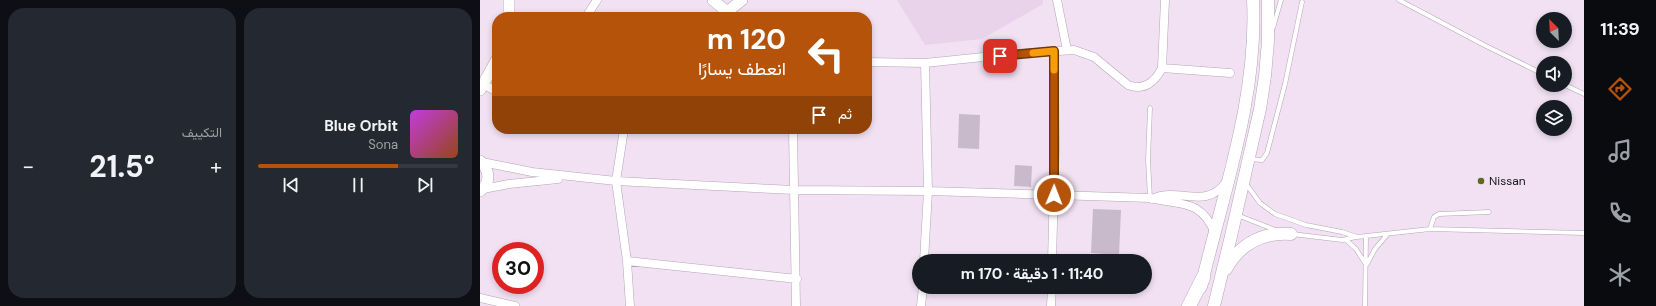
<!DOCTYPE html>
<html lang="ar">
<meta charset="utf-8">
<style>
body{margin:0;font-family:"DM Sans",Vazirmatn,sans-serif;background:#242831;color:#f1f3f6;direction:rtl;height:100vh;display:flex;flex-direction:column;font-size:15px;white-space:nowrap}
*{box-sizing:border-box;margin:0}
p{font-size:13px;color:#9ea1a6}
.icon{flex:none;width:22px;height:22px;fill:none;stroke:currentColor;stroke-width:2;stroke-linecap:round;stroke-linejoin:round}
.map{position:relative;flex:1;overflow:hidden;direction:ltr}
.sheet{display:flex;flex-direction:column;gap:8px;padding:8px;background:#0d0f14;width:480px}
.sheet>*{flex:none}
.hud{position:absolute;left:12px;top:12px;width:380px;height:122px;border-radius:16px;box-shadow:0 2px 6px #0003;direction:rtl;background:#b45309;color:#fff;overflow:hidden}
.needle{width:26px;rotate:336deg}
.fabs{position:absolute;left:1056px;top:12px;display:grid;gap:8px}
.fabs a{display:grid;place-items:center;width:36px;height:36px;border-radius:50%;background:#171b24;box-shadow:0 2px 6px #0003;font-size:20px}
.speed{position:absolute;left:12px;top:242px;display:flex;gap:8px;font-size:20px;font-weight:700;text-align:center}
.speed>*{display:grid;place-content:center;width:52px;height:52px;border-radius:50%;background:#171b24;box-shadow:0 2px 6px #0003;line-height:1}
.speed .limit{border:6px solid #d22;background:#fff;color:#111}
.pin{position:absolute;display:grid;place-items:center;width:34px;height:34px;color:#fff;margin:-17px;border-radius:8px;box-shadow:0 2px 6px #0006}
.me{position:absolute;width:44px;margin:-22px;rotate:1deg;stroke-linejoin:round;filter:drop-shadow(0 0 3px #0008)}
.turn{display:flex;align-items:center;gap:14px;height:84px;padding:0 20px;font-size:18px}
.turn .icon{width:52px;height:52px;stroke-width:2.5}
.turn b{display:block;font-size:28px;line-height:34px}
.then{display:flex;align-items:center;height:38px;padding:0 20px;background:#0003;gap:8px;font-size:15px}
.big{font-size:30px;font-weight:700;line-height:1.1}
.sheet .card{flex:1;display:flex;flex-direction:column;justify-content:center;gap:6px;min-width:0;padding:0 14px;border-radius:16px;background:#242831}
.song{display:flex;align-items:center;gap:12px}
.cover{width:48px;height:48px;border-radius:6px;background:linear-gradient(135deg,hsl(290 70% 55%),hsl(20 70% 35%))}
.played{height:4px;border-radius:2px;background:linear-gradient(90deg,#b45309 70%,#363941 70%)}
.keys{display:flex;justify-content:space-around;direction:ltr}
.heat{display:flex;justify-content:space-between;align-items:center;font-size:22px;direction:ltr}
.sheet .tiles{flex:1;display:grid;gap:8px;grid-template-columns:repeat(2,1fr)}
.trip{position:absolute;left:432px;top:254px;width:240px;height:40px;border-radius:20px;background:#171b24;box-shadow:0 2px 6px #0003;font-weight:700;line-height:40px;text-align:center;direction:rtl}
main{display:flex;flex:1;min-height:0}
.tabs{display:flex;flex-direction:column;width:72px;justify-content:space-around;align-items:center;background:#090b0e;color:#9ea1a6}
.tabs .icon{width:28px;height:28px}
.tabs .on{color:#b45309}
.tabs b{font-size:18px;color:#f1f3f6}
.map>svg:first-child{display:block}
</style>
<main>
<nav class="tabs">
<b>11:39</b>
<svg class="icon on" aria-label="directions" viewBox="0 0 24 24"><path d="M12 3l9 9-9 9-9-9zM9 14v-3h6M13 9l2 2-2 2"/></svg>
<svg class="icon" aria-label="music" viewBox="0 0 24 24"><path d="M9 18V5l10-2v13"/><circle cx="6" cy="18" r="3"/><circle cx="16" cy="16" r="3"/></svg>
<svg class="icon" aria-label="phone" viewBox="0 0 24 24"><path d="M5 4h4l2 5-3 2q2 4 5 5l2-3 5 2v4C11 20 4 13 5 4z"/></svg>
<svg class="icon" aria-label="climate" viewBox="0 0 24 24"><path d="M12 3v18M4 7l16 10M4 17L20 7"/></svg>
</nav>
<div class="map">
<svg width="1104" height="306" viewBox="0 0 1104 306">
<rect width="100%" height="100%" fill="#f1e1f3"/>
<path fill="#e8d3ea" d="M417,0H563V4L502,39L445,45Z"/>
<path fill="#c9bacb" d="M479,114L500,115L499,149L478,148Z
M535,165L552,166L551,187L534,186Z
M613,209L641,210L639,255L611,253Z"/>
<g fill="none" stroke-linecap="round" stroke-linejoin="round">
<g stroke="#b4a5b6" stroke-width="5">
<path id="lane" d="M919,0L1004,45L1063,74
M793,28L801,0
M1085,85L1104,94
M770,159L782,160L787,153L805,84L822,2
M766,184L780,203L795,214L826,225L862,232L877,237L950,229L1104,233
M670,198L668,160L670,108
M757,215L798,231
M950,229L954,217L959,214L1009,212
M812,234L862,240L876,237
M866,240L876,249L885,263
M887,264L895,249L907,235
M885,306L886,237"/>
</g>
<g stroke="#b4a5b6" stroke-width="9">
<path id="street" d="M577,0L587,50
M247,12L256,17
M106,17L117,0
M387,62L445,63L532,54L594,50L614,57L648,85C664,91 675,82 682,68L685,0
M682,68L750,73
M0,82L17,92
M144,129L136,181L147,261L150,306
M313,129L316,306
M2,162L52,172L136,181L314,190L448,191L670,198C701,206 720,198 735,233
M3,189L29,184L78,179
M672,199C698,186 726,211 746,182
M147,261L317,279
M444,261L448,191L445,63
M572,261L575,148L574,51
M0,298L35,306
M441,306L443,287
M571,306L572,287"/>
</g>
<g stroke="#b4a5b6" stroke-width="12">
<path id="secondary" d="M233,0L247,12L262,0
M29,17V0
M0,90L17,59
M0,161C10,170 11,183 0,191"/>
</g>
<g stroke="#b4a5b6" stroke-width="13">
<path id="primary" d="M746,269C760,244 782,232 811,234
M721,287C743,193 778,97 773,0
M734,306L751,236L780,109L785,76L788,41V0"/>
</g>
<g stroke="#b4a5b6" stroke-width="15">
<path id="highway" d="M709,306L723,278"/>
</g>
<use href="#lane" stroke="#fff" stroke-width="4"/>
<use href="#street" stroke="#fff" stroke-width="8"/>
<use href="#secondary" stroke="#fff" stroke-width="11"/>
<use href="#primary" stroke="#fff" stroke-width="12"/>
<use href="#highway" stroke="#fff" stroke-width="14"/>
</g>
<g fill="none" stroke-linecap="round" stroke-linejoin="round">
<g stroke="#753606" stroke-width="10">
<path id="route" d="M520,56L574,51V195"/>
</g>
<use href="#route" stroke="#b45309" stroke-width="7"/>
<path stroke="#f59e0b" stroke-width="7" d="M553,53L574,51V70"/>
</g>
<circle fill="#5b6b16" stroke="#f1e1f3" stroke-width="1.5" cx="1001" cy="181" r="4"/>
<g text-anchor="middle" stroke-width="4" stroke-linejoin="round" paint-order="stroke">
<g font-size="12" fill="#19141a" stroke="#f1e1f3" text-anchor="start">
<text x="1009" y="185">Nissan</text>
</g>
</g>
</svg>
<div class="fabs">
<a><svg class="needle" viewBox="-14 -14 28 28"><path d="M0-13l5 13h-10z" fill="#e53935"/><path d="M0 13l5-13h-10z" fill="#9ea1a6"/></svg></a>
<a><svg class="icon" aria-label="sound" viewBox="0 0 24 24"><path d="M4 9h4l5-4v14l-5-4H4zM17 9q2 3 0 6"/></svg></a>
<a><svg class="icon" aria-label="layers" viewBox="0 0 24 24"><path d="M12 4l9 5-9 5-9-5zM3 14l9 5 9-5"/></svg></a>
</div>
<div class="speed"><div class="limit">30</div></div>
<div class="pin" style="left:520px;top:56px;background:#d93025"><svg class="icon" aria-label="arrive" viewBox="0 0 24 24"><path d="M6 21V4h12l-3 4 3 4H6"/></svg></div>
<svg class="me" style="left:574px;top:195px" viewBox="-20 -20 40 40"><circle r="17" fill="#b45309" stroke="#fff" stroke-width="3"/><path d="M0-11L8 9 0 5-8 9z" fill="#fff"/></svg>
<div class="trip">11:40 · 1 دقيقة · 170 m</div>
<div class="hud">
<div class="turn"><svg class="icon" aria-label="left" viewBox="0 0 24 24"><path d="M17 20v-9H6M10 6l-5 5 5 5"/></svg><div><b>120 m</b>انعطف يسارًا</div></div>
<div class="then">ثم<svg class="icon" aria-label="arrive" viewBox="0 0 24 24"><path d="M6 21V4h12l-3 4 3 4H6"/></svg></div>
</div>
</div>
<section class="sheet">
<div class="tiles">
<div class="card">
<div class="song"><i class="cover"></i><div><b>Blue Orbit</b><p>Sona</p></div></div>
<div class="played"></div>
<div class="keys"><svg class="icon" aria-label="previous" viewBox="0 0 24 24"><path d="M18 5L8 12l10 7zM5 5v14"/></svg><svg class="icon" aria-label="pause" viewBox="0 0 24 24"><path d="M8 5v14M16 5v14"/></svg><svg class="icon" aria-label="next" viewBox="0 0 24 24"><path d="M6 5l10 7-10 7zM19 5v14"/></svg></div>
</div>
<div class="card"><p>التكييف</p>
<div class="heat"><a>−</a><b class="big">21.5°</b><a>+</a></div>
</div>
</div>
</section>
</main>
